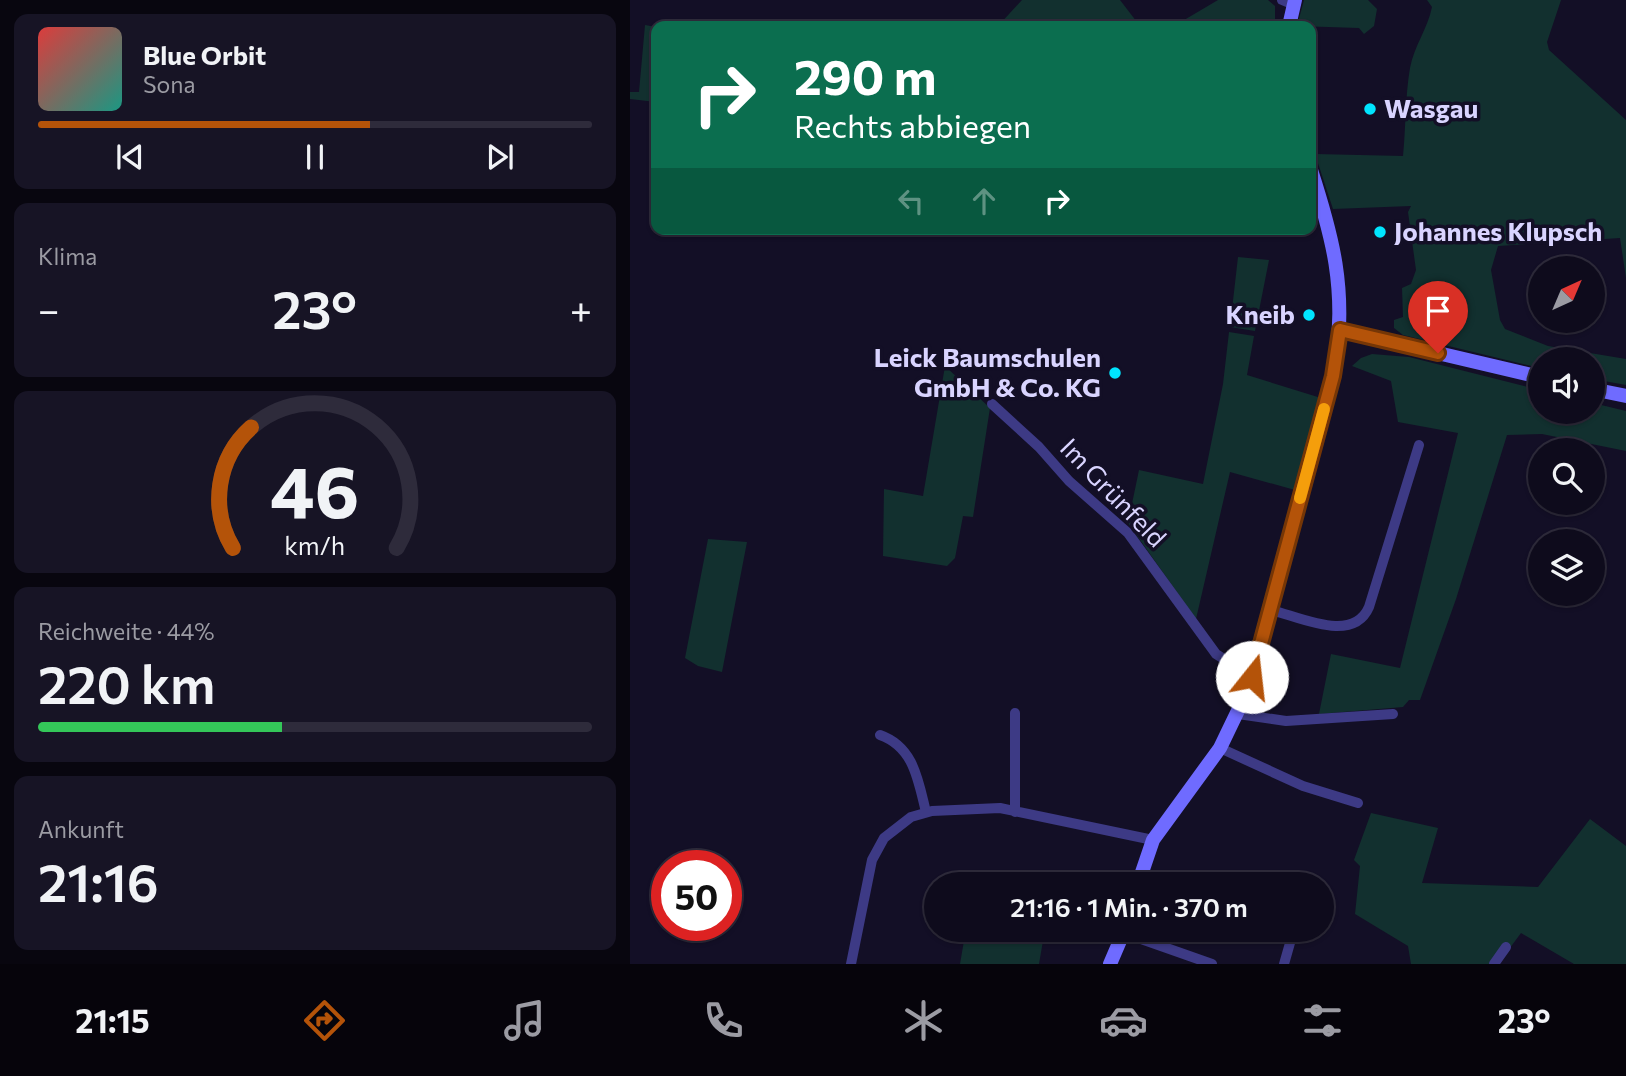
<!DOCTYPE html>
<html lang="de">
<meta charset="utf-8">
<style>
body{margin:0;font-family:Commissioner,sans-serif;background:#171425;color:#f1f3f6;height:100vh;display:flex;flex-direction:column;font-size:26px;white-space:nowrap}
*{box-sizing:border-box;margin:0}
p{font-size:23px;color:#9b9ba3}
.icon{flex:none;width:38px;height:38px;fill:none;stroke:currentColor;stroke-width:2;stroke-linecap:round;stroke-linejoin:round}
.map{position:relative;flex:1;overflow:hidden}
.drawer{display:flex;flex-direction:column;gap:14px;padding:14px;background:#08060f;width:630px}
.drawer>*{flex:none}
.banner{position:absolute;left:21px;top:21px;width:665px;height:214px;border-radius:14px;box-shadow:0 2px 5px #0004,0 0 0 2px #2e2b3b;background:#0b6e4f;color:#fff;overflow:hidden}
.needle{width:46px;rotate:44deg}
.tools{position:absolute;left:898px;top:256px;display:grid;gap:14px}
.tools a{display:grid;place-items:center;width:77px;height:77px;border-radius:50%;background:#0e0b1c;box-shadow:0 2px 5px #0004,0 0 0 2px #2e2b3b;font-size:35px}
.speed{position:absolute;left:21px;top:850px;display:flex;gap:14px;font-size:35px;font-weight:700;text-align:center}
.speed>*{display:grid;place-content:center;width:91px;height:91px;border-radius:50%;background:#0e0b1c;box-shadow:0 2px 5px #0004,0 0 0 2px #2e2b3b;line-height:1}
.speed .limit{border:10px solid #d22;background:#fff;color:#111}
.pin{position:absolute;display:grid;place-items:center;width:60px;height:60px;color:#fff;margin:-72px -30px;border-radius:50% 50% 50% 0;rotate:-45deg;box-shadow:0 0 7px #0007}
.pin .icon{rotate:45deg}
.me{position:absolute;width:77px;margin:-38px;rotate:16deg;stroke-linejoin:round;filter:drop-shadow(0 0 5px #0008)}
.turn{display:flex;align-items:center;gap:24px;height:147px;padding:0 28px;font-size:32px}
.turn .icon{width:91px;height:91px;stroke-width:2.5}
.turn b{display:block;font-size:49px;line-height:60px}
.lanes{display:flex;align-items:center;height:66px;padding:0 28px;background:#0003;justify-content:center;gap:35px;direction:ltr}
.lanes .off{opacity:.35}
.big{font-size:52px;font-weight:600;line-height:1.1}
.drawer .widget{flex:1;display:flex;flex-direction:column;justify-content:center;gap:10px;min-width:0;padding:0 24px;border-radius:14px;background:#171425}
.drawer .dial{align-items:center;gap:0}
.dial svg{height:182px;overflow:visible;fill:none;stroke:#2e2b3b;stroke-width:7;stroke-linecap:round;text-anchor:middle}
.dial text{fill:#f1f3f6;stroke:none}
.song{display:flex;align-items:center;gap:21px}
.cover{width:84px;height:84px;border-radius:10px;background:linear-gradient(135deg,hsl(0 70% 55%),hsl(170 70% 35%))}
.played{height:7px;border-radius:4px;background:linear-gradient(90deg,#b45309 60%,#2e2b3b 60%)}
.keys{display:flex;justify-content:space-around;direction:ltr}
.heat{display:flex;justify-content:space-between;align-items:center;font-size:38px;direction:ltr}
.charge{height:10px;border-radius:5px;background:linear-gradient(90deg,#34c759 44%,#2e2b3b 0)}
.trip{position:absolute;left:294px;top:872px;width:410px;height:70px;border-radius:35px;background:#0e0b1c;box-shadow:0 2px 5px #0004,0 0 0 2px #2e2b3b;font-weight:600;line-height:70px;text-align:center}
.menu{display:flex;height:112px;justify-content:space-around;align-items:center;background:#06040b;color:#9b9ba3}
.menu .icon{width:49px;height:49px}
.menu .active{color:#b45309}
.menu b{font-size:32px;color:#f1f3f6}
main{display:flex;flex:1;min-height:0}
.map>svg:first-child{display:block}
</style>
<main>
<section class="drawer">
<div class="widget">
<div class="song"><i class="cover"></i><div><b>Blue Orbit</b><p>Sona</p></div></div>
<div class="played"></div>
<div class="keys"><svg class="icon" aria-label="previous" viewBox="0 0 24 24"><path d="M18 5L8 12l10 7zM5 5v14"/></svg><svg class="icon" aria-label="pause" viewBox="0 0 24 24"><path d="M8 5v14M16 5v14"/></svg><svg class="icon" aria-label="next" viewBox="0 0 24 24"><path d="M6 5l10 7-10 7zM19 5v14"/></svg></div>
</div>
<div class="widget"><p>Klima</p>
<div class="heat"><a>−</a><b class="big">23°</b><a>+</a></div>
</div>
<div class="widget dial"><svg viewBox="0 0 100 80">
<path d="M14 69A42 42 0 1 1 86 69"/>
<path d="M14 69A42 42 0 0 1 22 16" stroke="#b45309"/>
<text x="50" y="56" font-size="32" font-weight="700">46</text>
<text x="50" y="72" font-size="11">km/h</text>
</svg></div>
<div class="widget"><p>Reichweite · 44%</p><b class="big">220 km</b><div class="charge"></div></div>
<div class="widget"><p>Ankunft</p><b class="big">21:16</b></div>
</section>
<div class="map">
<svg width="996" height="964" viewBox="0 0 996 964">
<rect width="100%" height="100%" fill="#130f26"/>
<path fill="#12302f" d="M392,0H490L510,26H368Z
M588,0H638L645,6V26H544Z
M674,0H738L747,9L744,26L734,34L729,28L667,26Z
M797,0H931L917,42L919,50L996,120V278L990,238L868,246L861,270L870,320L875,329L918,346L996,359V385L963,379L962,359H910V368L773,335L764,328V320L773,317L772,288L781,284L786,270L778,212L781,206L703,209L685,154L773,156C776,127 775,97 780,68C784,46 798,28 802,7Z
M15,25L26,27V102L0,99V92H9Z
M608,257L639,260L625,331L600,327Z
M599,332L624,336L617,375L691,398L665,490L600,472L566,619L498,523L509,470L573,484L593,384Z
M742,354L779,357L910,390V411H962L963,403L996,411V451L912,434L877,435L826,599L790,700H779L773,707L689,714L701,654L770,668L828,433L768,422L761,381L722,366L731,358Z
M315,366L360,408L343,517L333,516L325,558L317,566L253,556L254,489L293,496Z
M78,539L117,542L92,672L68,666L55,658Z
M741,813L808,828L792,883L908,887L960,819L996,846V964H944L891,933L868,964H781L778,946L725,914L730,866L724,860Z
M336,929H415L409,964H330Z"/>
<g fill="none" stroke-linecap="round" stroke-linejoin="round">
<path stroke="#3d3a85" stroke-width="10" d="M652,0L664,5
M362,404L409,447L439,481L498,533L586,654L622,677
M641,610C670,617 723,644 739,607L789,445
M608,714L656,721L763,714
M250,735C284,747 288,780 296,812
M590,748L673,786L728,803
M385,812V713
M494,933L582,964
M221,964L242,860L254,838L281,817L302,811L370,808L523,840
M654,964L664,929
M864,964L876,947"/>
<path stroke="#6f6bff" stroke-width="14" d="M659,26L665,0
M710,330L910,377
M962,389L996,396
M508,884L523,840L590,748L616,694L706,361C716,288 703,238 681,170
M480,964L495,929"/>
</g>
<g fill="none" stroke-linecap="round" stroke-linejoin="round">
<g stroke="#753606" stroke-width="18">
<path id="route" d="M622,677L703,376L710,330L808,353"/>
</g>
<use href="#route" stroke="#b45309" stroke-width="12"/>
<path stroke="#f59e0b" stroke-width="12" d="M670,498L694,409"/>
</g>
<g fill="#00e5ff" stroke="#130f26" stroke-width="2.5">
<circle cx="740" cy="109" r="7"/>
<circle cx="750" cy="232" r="7"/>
<circle cx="679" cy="315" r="7"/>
<circle cx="485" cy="373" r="7"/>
</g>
<g text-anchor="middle" stroke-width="7" stroke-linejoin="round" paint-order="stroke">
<g font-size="26" font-weight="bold" fill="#d9d4ff" stroke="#130f26" text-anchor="start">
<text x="754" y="118">Wasgau</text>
<text x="764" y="241">Johannes Klupsch</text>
<text x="665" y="324" text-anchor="end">Kneib</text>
<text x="471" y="367" text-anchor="end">Leick Baumschulen<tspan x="471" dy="30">GmbH &amp; Co. KG</tspan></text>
</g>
<g font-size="26" fill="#d9d4ff" stroke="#130f26">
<text transform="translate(483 493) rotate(46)" y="9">Im Grünfeld</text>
</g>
</g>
</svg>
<div class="tools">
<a><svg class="needle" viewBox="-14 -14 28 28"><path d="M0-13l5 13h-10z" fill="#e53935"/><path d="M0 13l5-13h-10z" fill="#9b9ba3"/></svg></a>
<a><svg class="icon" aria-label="sound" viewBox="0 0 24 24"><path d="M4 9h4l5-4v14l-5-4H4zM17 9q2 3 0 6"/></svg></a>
<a><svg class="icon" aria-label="search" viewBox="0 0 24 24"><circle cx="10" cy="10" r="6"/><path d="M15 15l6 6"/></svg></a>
<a><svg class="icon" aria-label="layers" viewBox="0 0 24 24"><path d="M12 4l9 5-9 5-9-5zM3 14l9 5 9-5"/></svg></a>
</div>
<div class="speed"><div class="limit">50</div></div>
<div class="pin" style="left:808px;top:353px;background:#d93025"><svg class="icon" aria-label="arrive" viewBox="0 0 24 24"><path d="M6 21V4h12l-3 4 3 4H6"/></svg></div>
<svg class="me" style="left:622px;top:677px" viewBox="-20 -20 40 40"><circle r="19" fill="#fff"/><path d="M0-13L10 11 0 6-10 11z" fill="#b45309"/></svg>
<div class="trip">21:16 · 1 Min. · 370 m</div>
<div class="banner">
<div class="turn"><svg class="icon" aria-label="right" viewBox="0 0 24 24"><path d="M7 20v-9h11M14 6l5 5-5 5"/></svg><div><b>290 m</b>Rechts abbiegen</div></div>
<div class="lanes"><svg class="icon off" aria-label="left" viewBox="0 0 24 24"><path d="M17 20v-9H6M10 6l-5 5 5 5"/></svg><svg class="icon off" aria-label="ahead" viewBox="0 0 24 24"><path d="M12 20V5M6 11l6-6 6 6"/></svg><svg class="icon" aria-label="right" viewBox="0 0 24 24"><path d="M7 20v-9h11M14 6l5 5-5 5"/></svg></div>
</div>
</div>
</main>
<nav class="menu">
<b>21:15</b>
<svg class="icon active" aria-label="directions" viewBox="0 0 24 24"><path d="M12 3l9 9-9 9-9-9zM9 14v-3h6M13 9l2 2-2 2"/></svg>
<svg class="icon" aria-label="music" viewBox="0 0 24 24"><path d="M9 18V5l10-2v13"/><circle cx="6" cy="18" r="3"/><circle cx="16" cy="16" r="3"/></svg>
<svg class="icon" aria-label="phone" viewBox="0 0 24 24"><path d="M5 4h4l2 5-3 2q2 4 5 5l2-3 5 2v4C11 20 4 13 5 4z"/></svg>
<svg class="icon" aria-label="climate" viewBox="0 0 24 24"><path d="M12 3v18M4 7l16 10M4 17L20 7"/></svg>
<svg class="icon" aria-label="car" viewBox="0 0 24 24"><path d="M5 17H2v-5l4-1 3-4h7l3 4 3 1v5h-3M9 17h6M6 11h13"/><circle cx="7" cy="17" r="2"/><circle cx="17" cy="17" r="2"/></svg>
<svg class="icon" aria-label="filters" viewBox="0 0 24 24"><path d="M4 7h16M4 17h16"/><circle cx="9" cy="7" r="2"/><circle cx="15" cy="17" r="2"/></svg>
<b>23°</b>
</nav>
